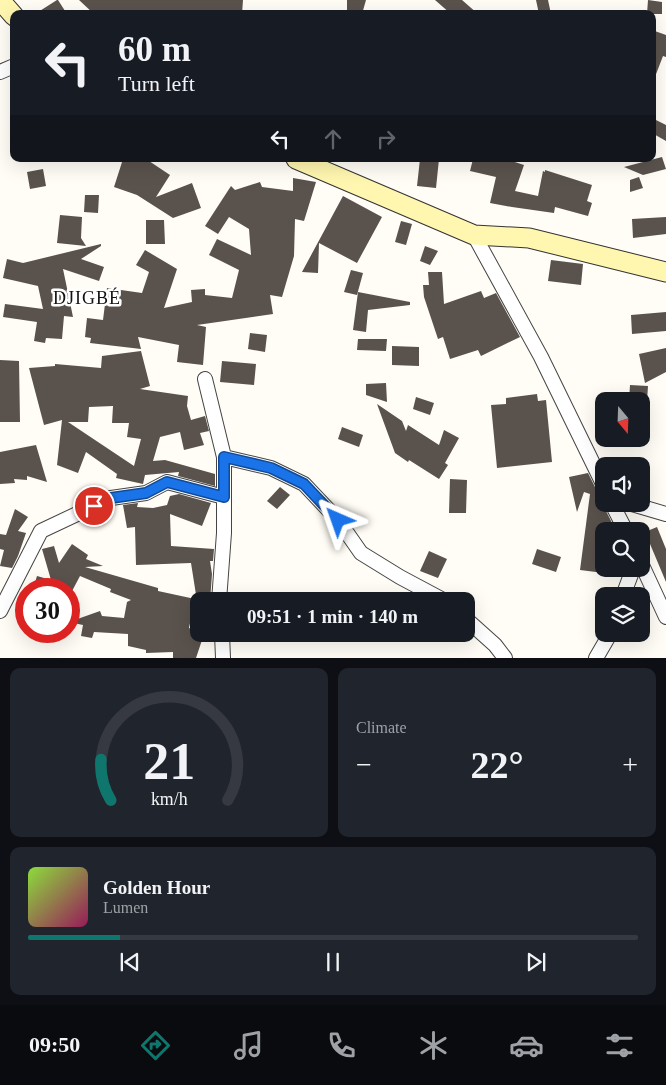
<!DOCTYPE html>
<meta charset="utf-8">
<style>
body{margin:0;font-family:"Times New Roman",serif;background:#20242c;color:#f1f3f6;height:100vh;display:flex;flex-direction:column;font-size:19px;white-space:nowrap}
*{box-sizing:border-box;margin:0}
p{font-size:16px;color:#9ea1a6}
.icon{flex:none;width:28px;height:28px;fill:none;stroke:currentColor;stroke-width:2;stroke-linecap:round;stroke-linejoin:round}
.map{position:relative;height:658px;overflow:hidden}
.sheet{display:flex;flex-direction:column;gap:10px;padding:10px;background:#0d0f14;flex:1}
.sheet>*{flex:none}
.top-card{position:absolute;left:10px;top:10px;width:646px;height:152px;border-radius:10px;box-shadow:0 5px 20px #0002;background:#171b24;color:#f1f3f6;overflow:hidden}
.needle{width:32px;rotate:161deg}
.fabs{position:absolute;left:595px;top:392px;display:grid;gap:10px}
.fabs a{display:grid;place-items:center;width:55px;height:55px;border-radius:10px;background:#171b24;box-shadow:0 5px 20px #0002;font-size:25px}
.speed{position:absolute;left:15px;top:578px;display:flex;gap:10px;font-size:25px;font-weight:700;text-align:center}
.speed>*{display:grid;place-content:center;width:65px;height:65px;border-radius:50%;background:#171b24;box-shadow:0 5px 20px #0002;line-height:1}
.speed .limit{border:8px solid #d22;background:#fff;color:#111}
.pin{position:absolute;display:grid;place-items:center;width:42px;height:42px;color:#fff;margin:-21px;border:2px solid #fff;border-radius:50%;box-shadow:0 1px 5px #0007}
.me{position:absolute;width:55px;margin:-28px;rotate:317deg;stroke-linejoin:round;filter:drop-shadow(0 0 4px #0008)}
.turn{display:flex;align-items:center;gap:18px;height:105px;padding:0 25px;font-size:22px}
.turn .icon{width:65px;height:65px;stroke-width:2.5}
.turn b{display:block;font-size:35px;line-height:42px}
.lanes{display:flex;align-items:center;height:48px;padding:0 25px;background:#0003;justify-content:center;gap:25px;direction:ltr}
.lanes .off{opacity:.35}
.big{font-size:38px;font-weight:700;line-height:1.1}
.sheet .widget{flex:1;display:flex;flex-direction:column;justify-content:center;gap:8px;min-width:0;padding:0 18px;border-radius:10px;background:#20242c}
.sheet .dial{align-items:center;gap:0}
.dial svg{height:130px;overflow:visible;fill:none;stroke:#363941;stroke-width:7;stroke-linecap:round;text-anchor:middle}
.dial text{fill:#f1f3f6;stroke:none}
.song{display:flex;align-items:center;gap:15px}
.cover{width:60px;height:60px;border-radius:8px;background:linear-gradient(135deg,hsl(90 70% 55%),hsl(330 70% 35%))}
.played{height:5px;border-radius:2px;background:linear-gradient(90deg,#0f766e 15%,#363941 15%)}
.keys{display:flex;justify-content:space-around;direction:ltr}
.heat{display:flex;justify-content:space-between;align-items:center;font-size:28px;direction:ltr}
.sheet .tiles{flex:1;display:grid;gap:10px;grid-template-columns:1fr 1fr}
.widget:last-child{grid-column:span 2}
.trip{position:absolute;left:190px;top:592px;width:285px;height:50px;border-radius:10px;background:#171b24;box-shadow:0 5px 20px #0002;font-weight:700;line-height:50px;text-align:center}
.menu{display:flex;height:80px;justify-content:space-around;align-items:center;background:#090b0e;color:#9ea1a6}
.menu .icon{width:35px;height:35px}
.menu .selected{color:#0f766e}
.menu b{font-size:22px;color:#f1f3f6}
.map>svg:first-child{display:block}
</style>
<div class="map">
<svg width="666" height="658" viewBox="0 0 666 658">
<rect width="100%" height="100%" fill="#fffdf5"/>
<path fill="#5a524d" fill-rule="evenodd" d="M58,0L67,14H35L57,0Z
M79,0H243L242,14H94Z
M347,0H366L362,14H347Z
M435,0H462L478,14H451Z
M536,0H548L551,14H539Z
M648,0L662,2V14H647Z
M652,30L666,35V57L663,56L653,82Z
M652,118L666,125V141L652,133Z
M662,157L666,169L643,175L624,167Z
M123,159H146L170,175L156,197L192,183L201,208L173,218L137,195L114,187Z
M420,159H439L436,188L417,186Z
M473,159H506L524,165L515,191L538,196L543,171L545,172V170L592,185L587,201L592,203L588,216L555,207L554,213L512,207L490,203L496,177L470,171Z
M43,169L46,186L30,189L27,172Z
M639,177L643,188L630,192V180Z
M293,178L316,182L304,221L295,219L294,256L282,297L270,295L273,314L197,325L206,327L203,365L177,362L179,345L138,337L141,349L90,343L91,338L85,337L87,318L103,320L107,288L142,293L149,272L136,265L145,250L177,269L164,308L192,302L191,290L205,289V295L232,298L239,270L209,255L217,239L251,255L249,229L229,217L218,234L205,226L231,186L235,190L260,182L262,187L293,191Z
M85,195H99L98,213L84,212Z
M343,196L382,217L357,263L319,243L318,273L302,272Z
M60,215L82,217L81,238L86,246L57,243Z
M666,217V234L633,238L632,219Z
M146,220H164L165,244H146Z
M401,221L412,224L406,245L395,242Z
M101,244V246L81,259L104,267L99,281L63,269L73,317L64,316L62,339L46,338L45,343L34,341L37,322L3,317L5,304L43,309L38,286L3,278L7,259L23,263Z
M425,246L438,251L430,265L420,261Z
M551,260L583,264L581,285L548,281Z
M351,270L363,273L357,295L344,292Z
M428,272H442L444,304L481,291L484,298L496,293L520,337L481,356L478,350L450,359L443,337L438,339L424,297L423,285H429Z
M358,292L410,302V305L368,310L366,332L353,330Z
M666,312V331L632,334L631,315Z
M250,333L267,335L265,352L248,349Z
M358,339H387L386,351L357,350Z
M392,346L419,347V366L392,365Z
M666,348V372L645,383L639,354Z
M141,351L150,386L140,389L188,396L187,406L191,420L205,416L209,431L200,433L204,445L184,450L180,432L160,437L153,461L165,460L215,474V486L178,476L179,472L145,475L143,484L116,478L117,474L86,452L78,473L57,465L62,420L44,425L29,368L55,366V364L101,368L102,356ZM113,406L112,423H129L127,437L141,439L134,466L68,422H88L89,407Z
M0,360L19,361L20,422H0Z
M222,361L256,364L254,385L220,382Z
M386,383L387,402L366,395V384Z
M630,385L648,386L647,401H629Z
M537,394L538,401L546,400L552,462L497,468L491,405L506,404V398Z
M416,397L434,403L430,415L413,409Z
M377,404L402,421L406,431L408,425L439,445L444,430L459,438L445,463L448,465L439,479L409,460L408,462L395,453Z
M342,427L363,435L359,447L338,439Z
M36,445L47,482L27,476V480L14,479L15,483L0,484V452Z
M588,473L597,491L600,508L604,507L616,531H604V573L580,570L590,494L584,492L577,512L569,477Z
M450,479L467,480L466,513H449Z
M280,487L290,495L277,509L267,501Z
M179,494L211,503L202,526L170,514L171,546L214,549L213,561H210L212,574L210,601H197L191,563L136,565L135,527L127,528L123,505L138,503L137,507L153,508L167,505L170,496Z
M15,509L28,517L18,531L26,533L18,556L12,568L0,566L4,550L0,549V534L6,535Z
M657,527L666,549V582L645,532Z
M72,544L88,555L86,559L103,566L85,567L158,588V591L195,599L189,628L199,632V634H204L196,658H173V652L146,653V650L128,646V634L94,632L92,638L81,636L83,625L69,622L100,611L102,616L124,618L127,602L131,600L110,592L111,589L80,576L71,593L69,592V589H33L37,576L51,580L42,549L54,546L59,563Z
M537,549L561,557L556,572L532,564Z
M429,551L447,559L438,578L420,571Z"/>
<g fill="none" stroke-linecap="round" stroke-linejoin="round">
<g stroke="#444" stroke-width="16">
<path id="street" d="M0,72L14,66
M474,235L541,357L604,486
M205,379L224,457V533L219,601
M224,457L271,468L304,484L338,520L361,553L400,577L445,601
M612,504L626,531
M632,504L666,514
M641,563L666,617
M623,596L633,569
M0,611L41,531L111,498L146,493L167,482L224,497
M466,619L495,645L505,658
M222,634L223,658
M596,658L610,634"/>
</g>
<g stroke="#333" stroke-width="21">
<path id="secondary" d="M0,0L14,16
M296,159L474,235L529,238L666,272"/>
</g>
<use href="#street" stroke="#fff" stroke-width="14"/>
<use href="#secondary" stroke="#fff6b0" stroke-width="19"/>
</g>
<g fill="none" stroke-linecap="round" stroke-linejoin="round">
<g stroke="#114b97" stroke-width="12">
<path id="route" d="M94,506L111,498L146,493L167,482L224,497V457L271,468L304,484L338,520"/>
</g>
<use href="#route" stroke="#1a73e8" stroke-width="9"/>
</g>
<g text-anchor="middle" stroke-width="5" stroke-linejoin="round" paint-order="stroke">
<g font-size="18" letter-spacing="1" fill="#111" stroke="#fff">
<text x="87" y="304">DJIGBÉ</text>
</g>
</g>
</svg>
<div class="fabs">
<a><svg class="needle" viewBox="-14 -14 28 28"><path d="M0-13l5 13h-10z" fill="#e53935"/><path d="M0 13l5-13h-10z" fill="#9ea1a6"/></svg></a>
<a><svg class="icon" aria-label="sound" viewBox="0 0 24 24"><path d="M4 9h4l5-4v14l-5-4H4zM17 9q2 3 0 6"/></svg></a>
<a><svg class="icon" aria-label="search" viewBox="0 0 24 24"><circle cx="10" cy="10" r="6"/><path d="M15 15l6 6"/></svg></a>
<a><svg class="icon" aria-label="layers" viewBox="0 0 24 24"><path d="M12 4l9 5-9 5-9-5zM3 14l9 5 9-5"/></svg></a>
</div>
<div class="speed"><div class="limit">30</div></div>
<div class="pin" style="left:94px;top:506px;background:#d93025"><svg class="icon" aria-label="arrive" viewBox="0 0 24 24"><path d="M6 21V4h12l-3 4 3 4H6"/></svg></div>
<svg class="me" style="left:338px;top:520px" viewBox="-20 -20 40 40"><path d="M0-17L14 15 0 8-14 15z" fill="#1a73e8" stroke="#fff" stroke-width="4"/></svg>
<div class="trip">09:51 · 1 min · 140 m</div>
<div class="top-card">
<div class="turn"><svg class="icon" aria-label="left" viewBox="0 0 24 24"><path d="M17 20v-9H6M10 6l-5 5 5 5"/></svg><div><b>60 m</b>Turn left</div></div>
<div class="lanes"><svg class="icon" aria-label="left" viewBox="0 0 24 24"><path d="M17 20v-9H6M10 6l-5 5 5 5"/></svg><svg class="icon off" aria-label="ahead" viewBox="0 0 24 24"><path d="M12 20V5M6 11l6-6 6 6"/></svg><svg class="icon off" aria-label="right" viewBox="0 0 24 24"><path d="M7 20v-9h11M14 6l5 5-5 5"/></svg></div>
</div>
</div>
<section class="sheet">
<div class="tiles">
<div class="widget dial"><svg viewBox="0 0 100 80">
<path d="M14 69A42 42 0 1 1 86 69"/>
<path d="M14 69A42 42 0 0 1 8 44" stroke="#0f766e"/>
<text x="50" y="56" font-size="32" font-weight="700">21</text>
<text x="50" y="72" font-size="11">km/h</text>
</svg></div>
<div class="widget"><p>Climate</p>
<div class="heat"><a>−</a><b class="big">22°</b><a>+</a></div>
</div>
<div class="widget">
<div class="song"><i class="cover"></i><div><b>Golden Hour</b><p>Lumen</p></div></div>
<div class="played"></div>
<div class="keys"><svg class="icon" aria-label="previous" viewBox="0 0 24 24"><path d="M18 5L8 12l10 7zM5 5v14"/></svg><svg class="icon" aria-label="pause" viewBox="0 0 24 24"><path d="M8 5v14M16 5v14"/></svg><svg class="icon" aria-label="next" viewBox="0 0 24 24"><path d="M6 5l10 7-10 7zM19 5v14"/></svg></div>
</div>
</div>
</section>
<nav class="menu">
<b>09:50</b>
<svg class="icon selected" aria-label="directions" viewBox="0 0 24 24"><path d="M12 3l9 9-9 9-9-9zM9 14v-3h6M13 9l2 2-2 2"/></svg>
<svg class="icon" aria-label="music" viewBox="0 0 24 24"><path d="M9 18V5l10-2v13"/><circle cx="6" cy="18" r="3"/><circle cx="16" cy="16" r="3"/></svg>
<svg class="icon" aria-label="phone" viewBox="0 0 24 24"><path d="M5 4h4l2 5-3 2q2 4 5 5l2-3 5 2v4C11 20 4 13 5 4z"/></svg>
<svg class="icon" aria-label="climate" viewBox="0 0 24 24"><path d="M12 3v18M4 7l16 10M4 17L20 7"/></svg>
<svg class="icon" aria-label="car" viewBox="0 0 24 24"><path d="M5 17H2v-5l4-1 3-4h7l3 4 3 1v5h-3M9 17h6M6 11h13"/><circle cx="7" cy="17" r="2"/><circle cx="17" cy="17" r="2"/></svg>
<svg class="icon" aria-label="filters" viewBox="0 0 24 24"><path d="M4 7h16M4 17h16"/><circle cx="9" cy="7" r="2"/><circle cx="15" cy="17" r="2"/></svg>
</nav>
